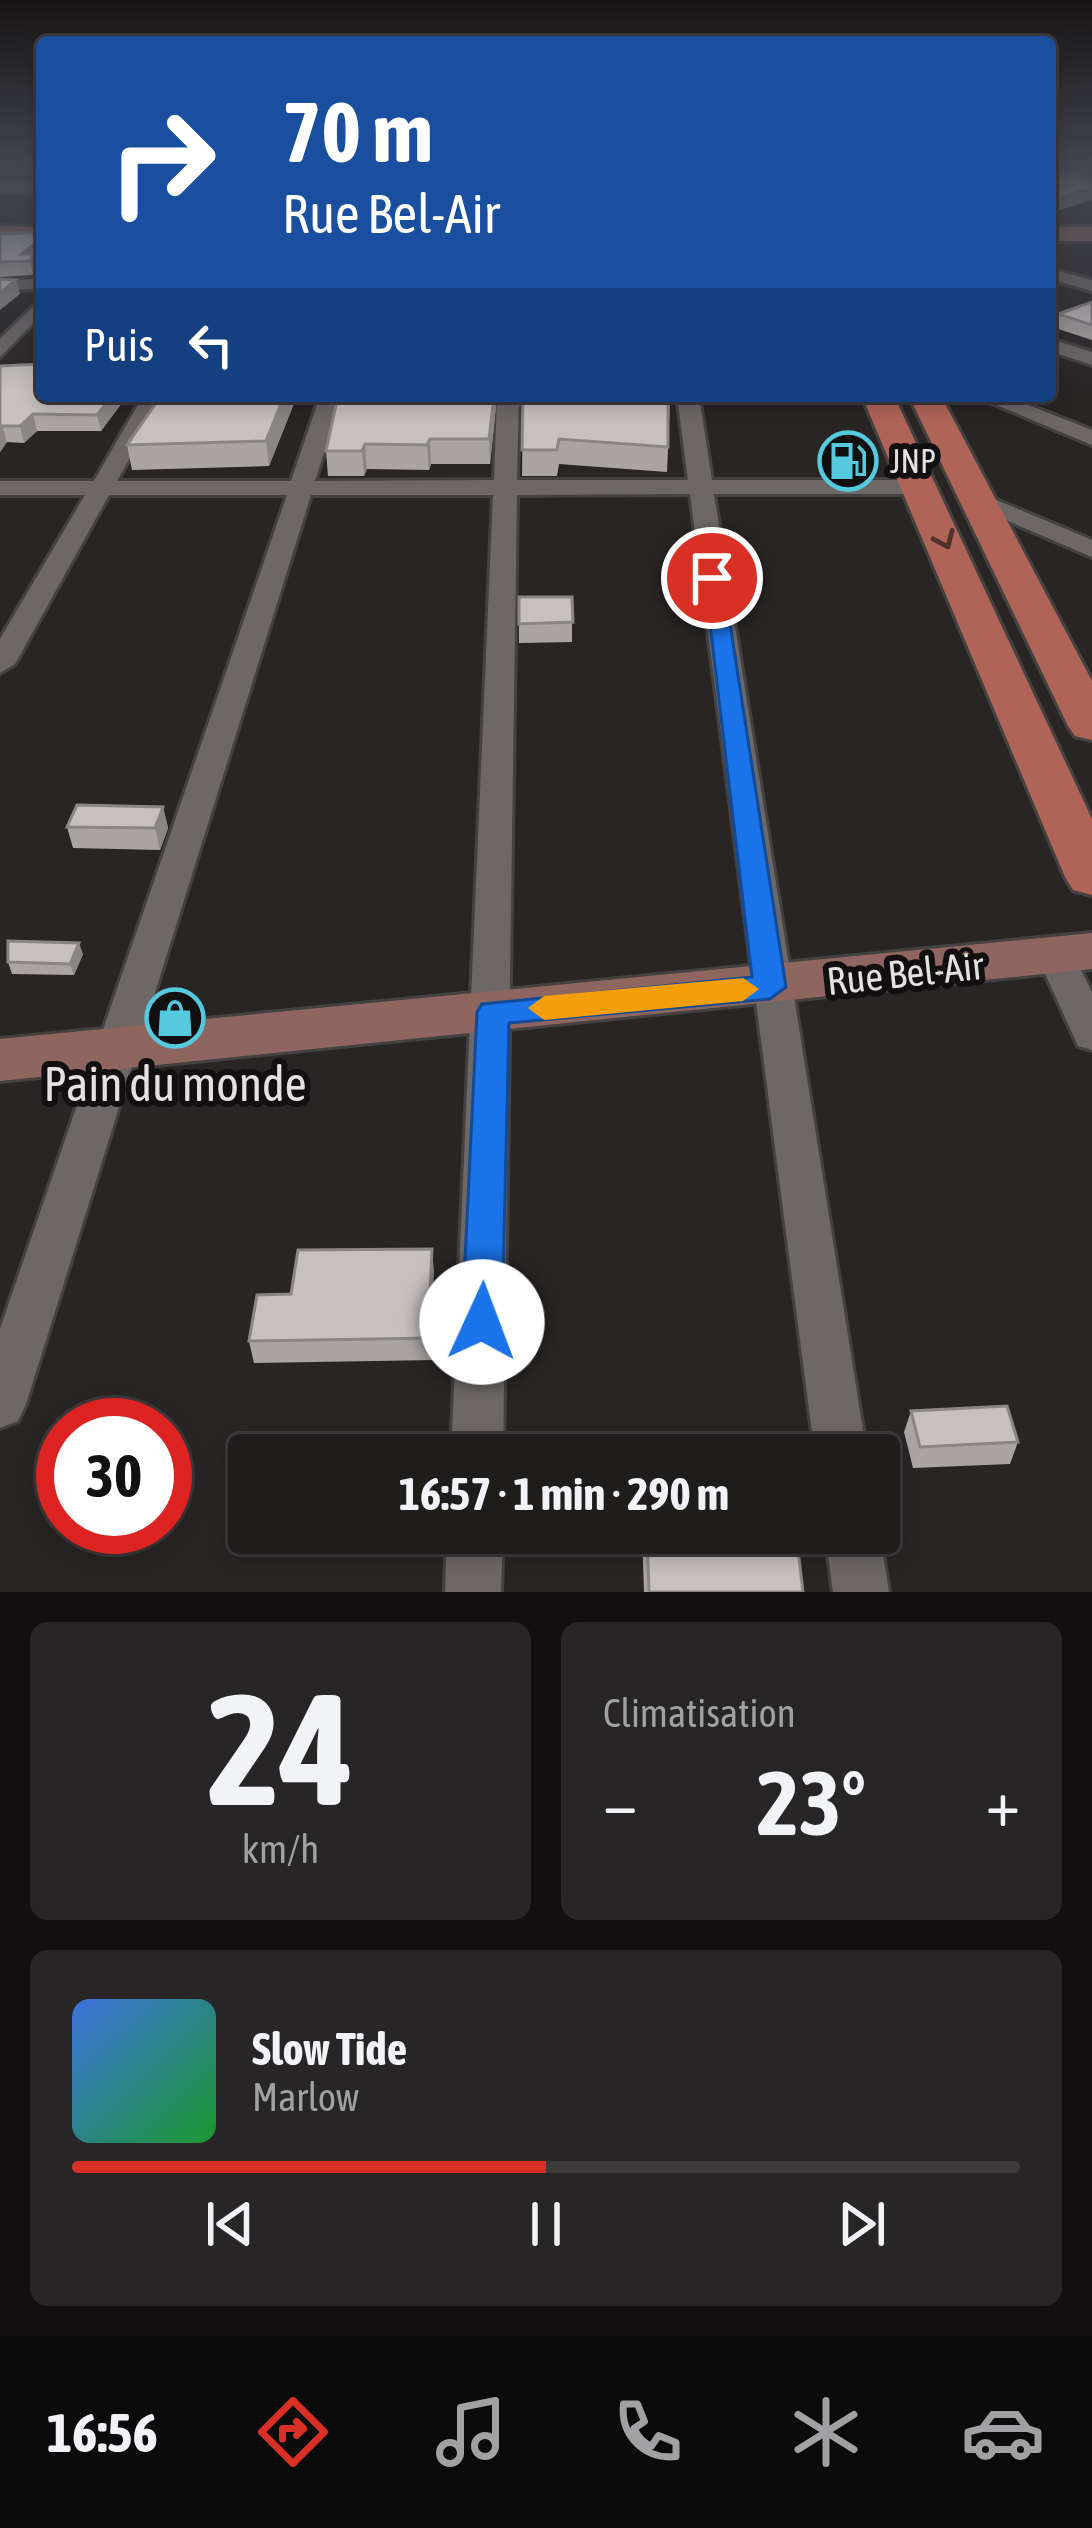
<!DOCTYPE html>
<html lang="fr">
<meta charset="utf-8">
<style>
body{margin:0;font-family:"Asap Condensed",sans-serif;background:#272525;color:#f1f3f6;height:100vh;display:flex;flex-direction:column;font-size:45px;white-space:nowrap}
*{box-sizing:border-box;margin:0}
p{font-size:39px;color:#a1a1a3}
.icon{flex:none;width:66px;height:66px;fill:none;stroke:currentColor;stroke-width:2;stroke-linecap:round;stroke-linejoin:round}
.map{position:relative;height:1592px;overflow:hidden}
.sheet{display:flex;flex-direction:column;gap:30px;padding:30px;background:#110f0f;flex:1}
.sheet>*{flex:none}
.hud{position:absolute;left:36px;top:36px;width:1020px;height:366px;border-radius:12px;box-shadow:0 6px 18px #0003,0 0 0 3px #3c3a3b;background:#1a4fa0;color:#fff;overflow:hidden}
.speed{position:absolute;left:36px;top:1398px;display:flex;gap:24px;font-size:60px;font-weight:700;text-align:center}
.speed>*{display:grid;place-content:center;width:156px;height:156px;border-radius:50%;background:#1f1c1c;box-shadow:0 6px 18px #0003,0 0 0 3px #3c3a3b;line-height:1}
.speed .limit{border:18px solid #d22;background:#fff;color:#111}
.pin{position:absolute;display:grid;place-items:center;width:102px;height:102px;color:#fff;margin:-51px;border:6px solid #fff;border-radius:50%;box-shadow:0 3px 12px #0007}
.me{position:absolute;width:132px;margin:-66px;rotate:2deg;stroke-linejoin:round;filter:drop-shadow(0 0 9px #0008)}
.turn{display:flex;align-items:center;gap:42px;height:252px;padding:0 48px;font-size:54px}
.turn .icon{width:156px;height:156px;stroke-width:2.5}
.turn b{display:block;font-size:84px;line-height:102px}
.then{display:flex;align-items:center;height:114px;padding:0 48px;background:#0003;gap:24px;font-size:45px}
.big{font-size:90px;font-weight:700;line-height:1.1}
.sheet .card{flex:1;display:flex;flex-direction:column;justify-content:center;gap:18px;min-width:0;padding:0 42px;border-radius:18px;background:#272525}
.sheet .dial{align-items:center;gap:0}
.dial b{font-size:156px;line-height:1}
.song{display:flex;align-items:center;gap:36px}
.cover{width:144px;height:144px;border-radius:18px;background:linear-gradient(135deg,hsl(220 70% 55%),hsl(130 70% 35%))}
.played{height:12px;border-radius:6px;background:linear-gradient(90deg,#d93025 50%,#3c3a3b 50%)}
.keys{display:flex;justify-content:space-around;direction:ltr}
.heat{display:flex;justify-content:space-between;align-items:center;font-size:66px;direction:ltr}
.sheet .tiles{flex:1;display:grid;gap:30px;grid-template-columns:1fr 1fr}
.card:last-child{grid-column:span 2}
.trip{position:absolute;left:228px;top:1434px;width:672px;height:120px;border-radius:12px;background:#1f1c1c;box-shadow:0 6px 18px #0003,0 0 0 3px #3c3a3b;font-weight:700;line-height:120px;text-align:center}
.tabs{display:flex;height:192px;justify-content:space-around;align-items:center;background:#0c0b0b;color:#a1a1a3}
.tabs .icon{width:84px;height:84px}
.tabs .selected{color:#d93025}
.tabs b{font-size:54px;color:#f1f3f6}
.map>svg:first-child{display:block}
</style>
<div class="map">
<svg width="1092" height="1592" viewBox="0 0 1092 1592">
<rect width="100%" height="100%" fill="#292525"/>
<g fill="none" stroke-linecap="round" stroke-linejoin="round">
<g stroke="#444141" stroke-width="6">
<path id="street" d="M0,183H42V191H0Z
M1050,269L1092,280V291L1050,279Z
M42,279V289L0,290V280Z
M42,298V314L0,357V339Z
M1050,339L1092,352V365L1050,351Z
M143,396H165L117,481H291L320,396H342L315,481L494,480L497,396H519L517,480H688L677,396H699L712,480H922L934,487L922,494H714L867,1455H815L690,494L517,495L503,1455H451L493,495H311L26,1404L18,1421L0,1428V1329L287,495H109L15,664L0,673V639L85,495H0V481H94Z
M975,396H1005L1092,430V445Z
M975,491L1092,540V557L966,503V493Z
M1056,943L1069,947L1092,992V1050L1078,1046L1037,956L1043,947Z
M879,1529L889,1592H833L825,1533Z
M447,1533H503L501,1592H445Z"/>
</g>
<g stroke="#444141" stroke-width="6">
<path id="secondary" d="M1085,167L1082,171L1050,180V168Z
M0,226L42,227V241L0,240Z
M1050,227H1092V241H1050Z
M1092,933V969L0,1081V1039Z"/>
</g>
<g stroke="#444141" stroke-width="6">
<path id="primary" d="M862,396H894L1092,819V895L1073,890L1065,877Z
M909,396H941L1092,681V740L1075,736L1068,726Z"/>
</g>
<use href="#street" fill="#6d6867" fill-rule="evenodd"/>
<use href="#secondary" fill="#8f665f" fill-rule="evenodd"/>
<use href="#primary" fill="#b06457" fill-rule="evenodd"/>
</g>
<path fill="#aaa5a4" d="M42,232V254L35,260L36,268L33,275L0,277V234Z
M1092,302V340L1055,328L1058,314Z
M0,366L127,396L101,431H37L24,443L7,442L0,452Z
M297,396L269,466L132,470L127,445Z
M338,396H497L490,464H431L429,470L367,469L364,476H328L326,451Z
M523,396L670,401L667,472L559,464L557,476H522Z
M572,597V642L519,643V624Z
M163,807L168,828L160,850L73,848L67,827Z
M83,954L74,975L12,974L8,962Z
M432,1249L433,1292H435L437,1314L435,1360L254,1363L249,1341L291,1294Z
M911,1411L1018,1442L1010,1464L913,1468L904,1432Z
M642,1533H796L803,1592H644Z"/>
<path fill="#8b8686" d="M1092,188V200L1050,213V201Z
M42,238V254L35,260L36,268L33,275L30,261L22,254Z
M16,280L20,294L0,310V293Z
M112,396H127L101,431L97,415Z
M284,396H297L269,466L266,441Z
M494,396H497L490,464L489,439Z
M33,414L37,431L24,443L20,426Z
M2,426L7,442L0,452V429Z
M430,439L431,464L429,470L427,445Z
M365,444L367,469L364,476L362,451Z
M163,807L168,828L160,850L155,828Z
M79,943L83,954L74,975L70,964Z
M432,1249L434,1272L432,1314L430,1292Z
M435,1292L437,1314L435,1360L433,1338Z"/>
<path fill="#c6c0bf" stroke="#8b8686" stroke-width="3" d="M1050,171L1092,177V188L1050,201Z
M42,232V238L22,254H33L30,261L0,262V234Z
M0,279L16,280L0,293Z
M1092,302V325L1058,314Z
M42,364V396H112L97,415L33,414L20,426H2L0,429V366Z
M161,396H284L266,441L127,445Z
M338,396H494L489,439H430L427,445L365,444L362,451H326Z
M523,396H668V447L559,439L557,450H522Z
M519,597H572L573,622L519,624Z
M77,805L163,807L155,828L67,827Z
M8,941L79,943L70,964L8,962Z
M432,1249L430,1292H435L433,1338L249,1341L257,1295L291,1294L298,1250Z
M1007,1406L1018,1442L920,1447L911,1411Z
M647,1533H796L803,1592H649Z"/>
<defs><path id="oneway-chevron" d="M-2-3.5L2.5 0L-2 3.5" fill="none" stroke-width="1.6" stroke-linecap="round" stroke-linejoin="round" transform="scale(3)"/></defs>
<use stroke="#51312c" href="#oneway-chevron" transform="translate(945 540) rotate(66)"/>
<linearGradient id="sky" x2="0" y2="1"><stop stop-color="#171414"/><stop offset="0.43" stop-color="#434651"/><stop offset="1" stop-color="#434651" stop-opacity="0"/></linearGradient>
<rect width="1092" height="390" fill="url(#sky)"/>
<path fill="#1a73e8" stroke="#114b97" stroke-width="3" d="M704,574L723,578L786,987L770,999L509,1023L502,1322L496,1335L482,1340L468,1335L462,1322L477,1012L482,1004L752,977Z"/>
<path fill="#f59e0b" d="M743,978L759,989L743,1001L544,1020L528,1008L544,996Z"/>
<defs>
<g id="fuel-ring" transform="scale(3)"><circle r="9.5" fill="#110f0f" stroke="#55cadf" stroke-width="1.5"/><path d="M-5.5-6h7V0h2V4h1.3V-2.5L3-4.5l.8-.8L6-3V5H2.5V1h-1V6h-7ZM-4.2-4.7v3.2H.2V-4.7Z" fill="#55cadf"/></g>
<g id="shop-ring" transform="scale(3)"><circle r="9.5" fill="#110f0f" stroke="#55cadf" stroke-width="1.5"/><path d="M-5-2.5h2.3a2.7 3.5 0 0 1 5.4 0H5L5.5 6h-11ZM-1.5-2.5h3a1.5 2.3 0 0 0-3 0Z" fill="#55cadf"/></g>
</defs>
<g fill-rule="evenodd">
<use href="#fuel-ring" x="848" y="461"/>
<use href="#shop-ring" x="175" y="1018"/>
</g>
<g text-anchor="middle" stroke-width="12" stroke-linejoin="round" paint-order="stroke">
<g font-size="33" fill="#e4e1e1" stroke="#110f0f" text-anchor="start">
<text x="890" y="473">JNP</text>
</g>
<g font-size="39" fill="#e4e1e1" stroke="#110f0f">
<text transform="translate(905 973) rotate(-6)" y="14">Rue Bel-Air</text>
</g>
<g font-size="48" fill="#e4e1e1" stroke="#110f0f">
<text x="175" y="1101">Pain du monde</text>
</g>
</g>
</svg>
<div class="speed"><div class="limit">30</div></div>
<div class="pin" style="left:712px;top:578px;background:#d93025"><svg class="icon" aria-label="arrive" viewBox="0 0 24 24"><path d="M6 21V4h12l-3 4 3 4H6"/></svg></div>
<svg class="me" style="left:482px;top:1322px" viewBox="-20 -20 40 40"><circle r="19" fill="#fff"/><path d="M0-13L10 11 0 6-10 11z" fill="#1a73e8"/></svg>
<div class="trip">16:57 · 1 min · 290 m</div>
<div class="hud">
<div class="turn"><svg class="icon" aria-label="right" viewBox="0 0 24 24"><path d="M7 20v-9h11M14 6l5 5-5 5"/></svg><div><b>70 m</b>Rue Bel-Air</div></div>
<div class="then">Puis<svg class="icon" aria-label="left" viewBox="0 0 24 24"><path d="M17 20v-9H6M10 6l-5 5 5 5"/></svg></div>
</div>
</div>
<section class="sheet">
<div class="tiles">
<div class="card dial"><b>24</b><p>km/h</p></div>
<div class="card"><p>Climatisation</p>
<div class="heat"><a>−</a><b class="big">23°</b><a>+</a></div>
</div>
<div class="card">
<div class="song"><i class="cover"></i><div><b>Slow Tide</b><p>Marlow</p></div></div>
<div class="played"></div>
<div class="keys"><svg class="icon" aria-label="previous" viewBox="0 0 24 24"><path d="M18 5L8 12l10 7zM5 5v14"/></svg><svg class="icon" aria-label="pause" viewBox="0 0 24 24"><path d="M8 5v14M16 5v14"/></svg><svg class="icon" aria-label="next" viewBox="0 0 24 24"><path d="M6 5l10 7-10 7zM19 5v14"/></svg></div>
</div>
</div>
</section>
<nav class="tabs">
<b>16:56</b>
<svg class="icon selected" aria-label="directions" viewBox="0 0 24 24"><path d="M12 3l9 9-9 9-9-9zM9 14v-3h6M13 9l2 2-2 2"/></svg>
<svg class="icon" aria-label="music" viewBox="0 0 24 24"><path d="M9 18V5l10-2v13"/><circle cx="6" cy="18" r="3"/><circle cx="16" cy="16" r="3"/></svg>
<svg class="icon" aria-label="phone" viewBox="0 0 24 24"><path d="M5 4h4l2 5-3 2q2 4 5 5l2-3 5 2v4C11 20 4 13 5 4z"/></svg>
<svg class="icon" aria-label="climate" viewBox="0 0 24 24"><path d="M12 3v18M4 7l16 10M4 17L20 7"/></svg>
<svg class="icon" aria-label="car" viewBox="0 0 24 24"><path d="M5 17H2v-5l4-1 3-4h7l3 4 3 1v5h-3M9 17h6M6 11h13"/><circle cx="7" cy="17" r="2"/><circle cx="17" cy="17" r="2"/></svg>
</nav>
